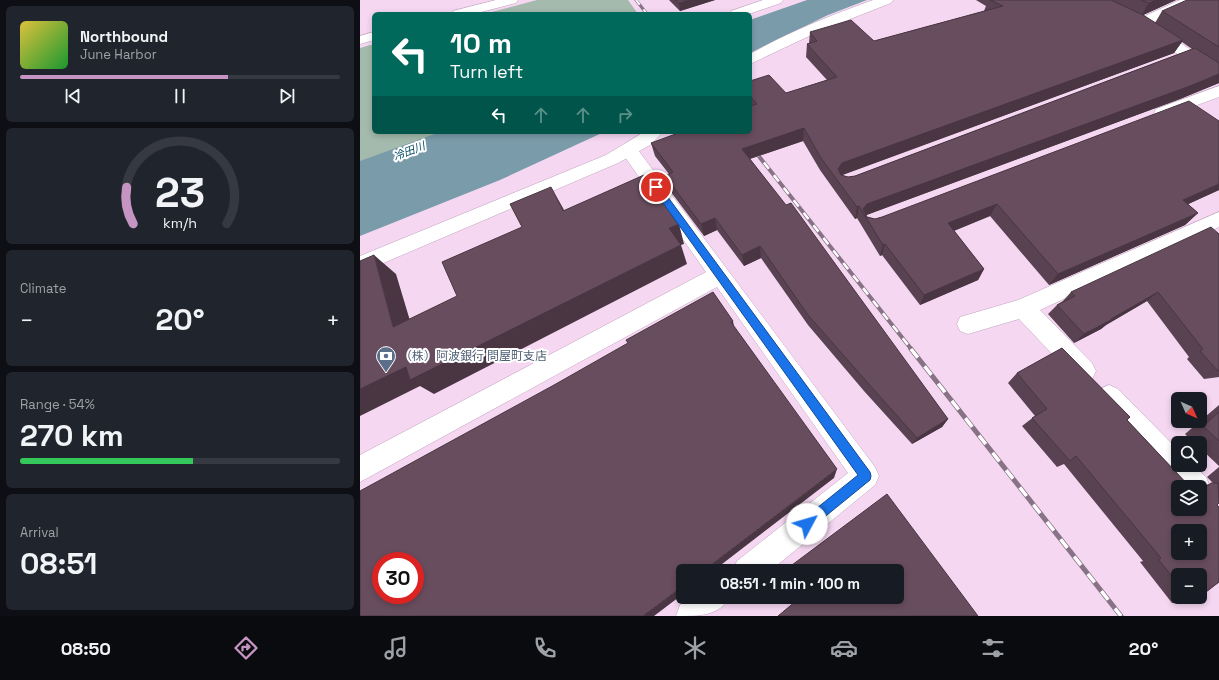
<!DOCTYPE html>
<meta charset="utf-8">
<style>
body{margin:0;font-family:"Space Grotesk","Noto Sans JP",sans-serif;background:#20242c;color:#f1f3f6;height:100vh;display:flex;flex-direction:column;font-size:15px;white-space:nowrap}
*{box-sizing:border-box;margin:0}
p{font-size:13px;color:#9ea1a6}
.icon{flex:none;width:22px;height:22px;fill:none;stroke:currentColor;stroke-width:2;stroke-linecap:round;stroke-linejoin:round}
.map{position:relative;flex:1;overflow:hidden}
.sheet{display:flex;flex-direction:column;gap:6px;padding:6px;background:#0d0f14;width:360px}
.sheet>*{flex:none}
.top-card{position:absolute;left:12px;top:12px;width:380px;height:122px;border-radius:6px;box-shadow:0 2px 6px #0003;background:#00695c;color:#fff;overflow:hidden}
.needle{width:26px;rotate:135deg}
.buttons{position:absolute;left:811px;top:392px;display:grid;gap:8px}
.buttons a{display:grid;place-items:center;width:36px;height:36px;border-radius:6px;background:#171b24;box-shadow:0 2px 6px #0003;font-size:20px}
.speed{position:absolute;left:12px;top:552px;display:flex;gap:8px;font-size:20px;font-weight:700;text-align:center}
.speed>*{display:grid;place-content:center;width:52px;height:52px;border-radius:50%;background:#171b24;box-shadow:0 2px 6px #0003;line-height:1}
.speed .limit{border:6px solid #d22;background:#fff;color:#111}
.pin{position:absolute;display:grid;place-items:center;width:34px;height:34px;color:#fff;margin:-17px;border:2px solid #fff;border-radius:50%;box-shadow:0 1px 4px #0007}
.me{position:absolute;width:44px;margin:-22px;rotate:51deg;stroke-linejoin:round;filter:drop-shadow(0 0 3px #0008)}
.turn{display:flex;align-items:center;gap:14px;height:84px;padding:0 12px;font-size:18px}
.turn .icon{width:52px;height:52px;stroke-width:2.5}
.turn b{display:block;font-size:28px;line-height:34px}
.lanes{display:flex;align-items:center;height:38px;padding:0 12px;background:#0003;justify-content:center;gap:20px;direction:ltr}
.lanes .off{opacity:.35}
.big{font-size:30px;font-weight:700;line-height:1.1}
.sheet .tile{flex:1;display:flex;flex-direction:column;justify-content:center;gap:6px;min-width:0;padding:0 14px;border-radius:6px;background:#20242c}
.sheet .dial{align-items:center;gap:0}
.dial svg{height:104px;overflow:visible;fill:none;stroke:#363941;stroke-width:7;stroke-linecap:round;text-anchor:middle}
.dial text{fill:#f1f3f6;stroke:none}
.song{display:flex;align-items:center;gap:12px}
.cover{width:48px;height:48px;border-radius:6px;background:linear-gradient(135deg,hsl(50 70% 55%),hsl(130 70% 35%))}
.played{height:4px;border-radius:2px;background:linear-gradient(90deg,#c694c2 65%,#363941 65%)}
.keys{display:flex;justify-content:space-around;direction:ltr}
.heat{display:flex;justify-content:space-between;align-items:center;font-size:22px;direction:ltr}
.charge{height:6px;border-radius:3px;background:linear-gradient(90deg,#34c759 54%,#363941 0)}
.trip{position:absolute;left:316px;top:564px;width:228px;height:40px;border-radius:6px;background:#171b24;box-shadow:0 2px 6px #0003;font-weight:700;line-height:40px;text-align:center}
.tab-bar{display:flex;height:64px;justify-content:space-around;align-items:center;background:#090b0e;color:#9ea1a6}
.tab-bar .icon{width:28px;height:28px}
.tab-bar .on{color:#c694c2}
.tab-bar b{font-size:18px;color:#f1f3f6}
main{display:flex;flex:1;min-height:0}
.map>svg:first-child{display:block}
</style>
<main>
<section class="sheet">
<div class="tile">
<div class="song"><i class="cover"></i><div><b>Northbound</b><p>June Harbor</p></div></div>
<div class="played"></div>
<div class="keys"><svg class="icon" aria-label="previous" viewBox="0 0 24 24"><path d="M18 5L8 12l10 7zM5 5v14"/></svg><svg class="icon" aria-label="pause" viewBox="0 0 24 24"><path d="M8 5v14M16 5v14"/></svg><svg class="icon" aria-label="next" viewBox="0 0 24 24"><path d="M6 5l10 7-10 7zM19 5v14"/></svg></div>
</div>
<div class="tile dial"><svg viewBox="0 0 100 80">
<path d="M14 69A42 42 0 1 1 86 69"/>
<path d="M14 69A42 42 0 0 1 9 41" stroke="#c694c2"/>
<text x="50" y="56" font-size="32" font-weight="700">23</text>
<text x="50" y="72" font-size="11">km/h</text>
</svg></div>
<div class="tile"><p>Climate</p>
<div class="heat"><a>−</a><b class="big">20°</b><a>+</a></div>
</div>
<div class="tile"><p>Range · 54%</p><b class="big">270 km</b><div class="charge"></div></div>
<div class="tile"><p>Arrival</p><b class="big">08:51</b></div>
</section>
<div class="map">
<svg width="859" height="616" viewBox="0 0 859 616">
<rect width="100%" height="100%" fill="#f5d7f2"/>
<path fill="#a4baac" d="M177,0H268L278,14H124Z
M14,44V132H85L0,164V48Z"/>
<path fill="#7a9caa" d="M447,0H507L468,15L390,53V20Z
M80,132H244L140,180L0,236V161Z"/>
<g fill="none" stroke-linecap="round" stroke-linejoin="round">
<g stroke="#c1a4be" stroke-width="1">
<path id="street" d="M136,0H158L156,3L114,14H91L93,11Z
M403,0H423L421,3L389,14H369L371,11Z
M820,0H838L836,3L786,26L781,27L776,26L774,23L776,20Z
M14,32V40L0,44V36Z
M859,86V97L802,118L796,117L794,113L796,109Z
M269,144L275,146L515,467L519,476L515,485L410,571H372L377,561L488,473L357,287L0,482V455L346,272L260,150L263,146Z
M859,212V227L680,310L732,363L736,371L732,379L724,382L716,379L659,319L608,334L600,331L597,324L600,317L658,300Z
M749,385L758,389L818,450V465H833L846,477L850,487L846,497L840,499V487L818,488L740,405L737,397L740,389Z
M330,597H370C359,616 340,616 316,616L320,605Z"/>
</g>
<g stroke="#c1a4be" stroke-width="1">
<path id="secondary" d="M513,0H533L531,3L462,30L390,64V54C429,32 471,15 513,0Z
M792,27L797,28L859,68V80L854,78L787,34L785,31L787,28Z
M284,132H303L290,145L258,163L0,273V256L246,155Z"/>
</g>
<use href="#street" fill="#fff" fill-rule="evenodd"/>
<use href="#secondary" fill="#fff" fill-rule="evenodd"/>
<g stroke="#877385" stroke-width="3">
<path id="rail-far2" d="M276,0L287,14
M380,132L395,151"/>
</g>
<g stroke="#877385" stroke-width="4">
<path id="rail-far1" d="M394,150L552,350"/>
</g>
<g stroke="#877385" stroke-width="5">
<path id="rail" d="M551,349L761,616"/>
</g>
<use href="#rail-far2" stroke="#fff" stroke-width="2" stroke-dasharray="6" stroke-linecap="butt"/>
<use href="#rail-far1" stroke="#fff" stroke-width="2.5" stroke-dasharray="8" stroke-linecap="butt"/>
<use href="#rail" stroke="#fff" stroke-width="3.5" stroke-dasharray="11" stroke-linecap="butt"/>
</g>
<path fill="#594251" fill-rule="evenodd" d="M309,0H355L320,11Z
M616,0H816L783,15L795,23L802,11L859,0V83L820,99L506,215L507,217L515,219L859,121V190L828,204L838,213L825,225L689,285L630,216L594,231L624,269L618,280L560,305L522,255L520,256L497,218L495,219L460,170L443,141L390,159L588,419L582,427L552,444L504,391L448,325L401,258L384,266L357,230L344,236L308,188L305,176L309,174L295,156L291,143L390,132V81L426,93L467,80L446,57L447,44L449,43L450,32L514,41L624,11L626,6ZM822,42L832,49L495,176L488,177L481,175L814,53Z
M859,234V377L844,379L827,359L829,357L787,301L746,325L741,329L714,343L688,314L697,305L703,301L711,292Z
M702,348L770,417L767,420L830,487H818V509H840V487H838L853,483L847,477L859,467V503L857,505L859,507V582L833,602L812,603L780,562L783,561L704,464L697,467L662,426L675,416L648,383L657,373ZM818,531H840V553H818ZM818,575H840V597H818Z
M859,405V466L840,448V443H834L825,434Z"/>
<path fill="#493642" d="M330,0H355L320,11L319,3Z
M796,0H816L781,16L789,3Z
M823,40L814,53L480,176L478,169L482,163Z
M859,74V83L820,99L504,216L503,209L507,204Z
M444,128L443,141L383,161L382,149Z
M859,184V190L811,212L823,200Z
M191,187L203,208L214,231L203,211Z
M637,204L630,216L583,235L588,223Z
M499,206L497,218L495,219L497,207Z
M838,213L825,225L689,285L698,274Z
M355,218L357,230L344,236L341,224Z
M319,224L324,244L321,245L327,264L74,394L60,386L0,416V389L309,228Z
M525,244L522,255L520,256L523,245Z
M400,246L401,258L384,266L382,255Z
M14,255L36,274L57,344L33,327Z
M624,269L618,280L560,305L564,295Z
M798,292L787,301L746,325L741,329L714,343L724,334Z
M373,321L376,338L371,322Z
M588,419L582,427L552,444L557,438Z
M477,469L474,478L353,571H343Z
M323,586V594L294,616H283Z"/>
<path fill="#684d5e" stroke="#493642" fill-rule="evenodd" d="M315,0H330L319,3Z
M630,0H751L783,15L823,40L482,163L478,169L481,175L488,177L495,176L835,48L859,63V74L830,86L507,204L503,209L507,217L515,219L522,217L829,101L859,121V184L823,200L838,213L698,274L637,204L588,223L624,269L564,295L525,244L523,245L499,206L497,207L461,158L444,128L382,149L426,205L431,203L588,419L557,438L507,382L448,315L400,246L382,255L355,218L341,224L305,176L313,172L291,143L321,132H390V106L397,104L390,96V81L409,75L426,93L477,77L447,44L457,41L450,32L491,20L514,41L643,6Z
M781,0H796L789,3Z
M827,0H859V47L802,11Z
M284,175L319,224L309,228L321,245L50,380L46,367L0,389V261L14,255L33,327L97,296L82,262L162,227L150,204L191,187L203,211Z
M851,227L859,234V371H858L840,351L843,349L798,292L751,319V320L724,334L697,305L715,296L711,292Z
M353,292L373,321L371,322L477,469L343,571H323V586L283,616H0V491L194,385L268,343L266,340ZM21,561H55V595H21Z
M702,348L770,417L767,420L830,487H818V509H840V492L851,483H858L859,503L857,505L859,507V582L833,602L829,597H840V575H818V584L799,560L801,558L716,456L710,461L672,418L687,409L657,373ZM818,531H840V553H818Z
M859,412V441L843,426Z
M527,494L618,616H418L436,601L434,597H537V571H424Z"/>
<path fill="#1a73e8" stroke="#114b97" d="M293,185H299L510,472L511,476L510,480L451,528L447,530L442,528L441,524L442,520L498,475L293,189Z"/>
<defs>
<g id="bank-pin" transform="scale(1)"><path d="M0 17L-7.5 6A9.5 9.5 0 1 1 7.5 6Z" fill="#5c6f8a" stroke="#fff"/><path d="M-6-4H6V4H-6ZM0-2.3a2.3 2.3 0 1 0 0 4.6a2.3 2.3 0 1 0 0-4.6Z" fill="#fff"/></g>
</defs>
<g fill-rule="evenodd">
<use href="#bank-pin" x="26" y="356"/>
</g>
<g text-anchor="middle" stroke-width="4" stroke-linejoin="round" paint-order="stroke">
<g font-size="11" font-style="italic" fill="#094f66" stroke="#fff">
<text transform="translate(49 151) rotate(-21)" y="4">冷田川</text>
</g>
<g font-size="12" fill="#4e5e75" stroke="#fff" text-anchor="start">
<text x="40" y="360">（株）阿波銀行 問屋町支店</text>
</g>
</g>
</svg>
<div class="buttons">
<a><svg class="needle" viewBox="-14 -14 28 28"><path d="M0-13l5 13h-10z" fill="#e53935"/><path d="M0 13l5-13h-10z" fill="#9ea1a6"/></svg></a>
<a><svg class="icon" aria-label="search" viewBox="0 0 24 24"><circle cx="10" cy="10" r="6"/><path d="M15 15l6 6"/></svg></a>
<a><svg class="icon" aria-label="layers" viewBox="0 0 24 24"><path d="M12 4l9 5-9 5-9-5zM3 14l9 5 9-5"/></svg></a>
<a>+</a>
<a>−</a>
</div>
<div class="speed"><div class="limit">30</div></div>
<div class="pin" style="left:296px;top:187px;background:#d93025"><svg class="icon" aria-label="arrive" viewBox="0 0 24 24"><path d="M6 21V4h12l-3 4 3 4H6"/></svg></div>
<svg class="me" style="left:447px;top:524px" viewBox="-20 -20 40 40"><circle r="19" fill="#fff"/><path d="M0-13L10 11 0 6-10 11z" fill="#1a73e8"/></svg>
<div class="trip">08:51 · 1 min · 100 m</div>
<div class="top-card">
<div class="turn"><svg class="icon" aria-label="left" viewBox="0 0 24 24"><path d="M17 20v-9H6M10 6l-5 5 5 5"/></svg><div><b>10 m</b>Turn left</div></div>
<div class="lanes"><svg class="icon" aria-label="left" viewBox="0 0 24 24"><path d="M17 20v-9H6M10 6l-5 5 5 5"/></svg><svg class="icon off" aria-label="ahead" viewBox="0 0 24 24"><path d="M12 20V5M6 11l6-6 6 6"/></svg><svg class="icon off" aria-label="ahead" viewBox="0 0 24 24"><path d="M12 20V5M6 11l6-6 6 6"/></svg><svg class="icon off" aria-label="right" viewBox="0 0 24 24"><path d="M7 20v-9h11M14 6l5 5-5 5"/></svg></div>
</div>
</div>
</main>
<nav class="tab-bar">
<b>08:50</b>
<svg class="icon on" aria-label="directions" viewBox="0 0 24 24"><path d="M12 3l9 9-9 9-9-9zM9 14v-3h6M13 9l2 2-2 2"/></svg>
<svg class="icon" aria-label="music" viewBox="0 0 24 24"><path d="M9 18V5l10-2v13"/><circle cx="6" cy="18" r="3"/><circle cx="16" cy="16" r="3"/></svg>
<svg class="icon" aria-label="phone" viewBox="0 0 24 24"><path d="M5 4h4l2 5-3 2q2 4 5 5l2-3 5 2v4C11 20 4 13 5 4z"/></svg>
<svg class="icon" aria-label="climate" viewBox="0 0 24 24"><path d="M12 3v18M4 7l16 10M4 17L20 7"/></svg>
<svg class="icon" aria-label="car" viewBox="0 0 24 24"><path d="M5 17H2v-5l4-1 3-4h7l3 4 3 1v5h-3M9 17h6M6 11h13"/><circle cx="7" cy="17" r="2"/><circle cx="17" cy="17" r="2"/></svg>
<svg class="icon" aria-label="filters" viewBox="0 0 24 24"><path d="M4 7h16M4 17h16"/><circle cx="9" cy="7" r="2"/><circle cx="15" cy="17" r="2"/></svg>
<b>20°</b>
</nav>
